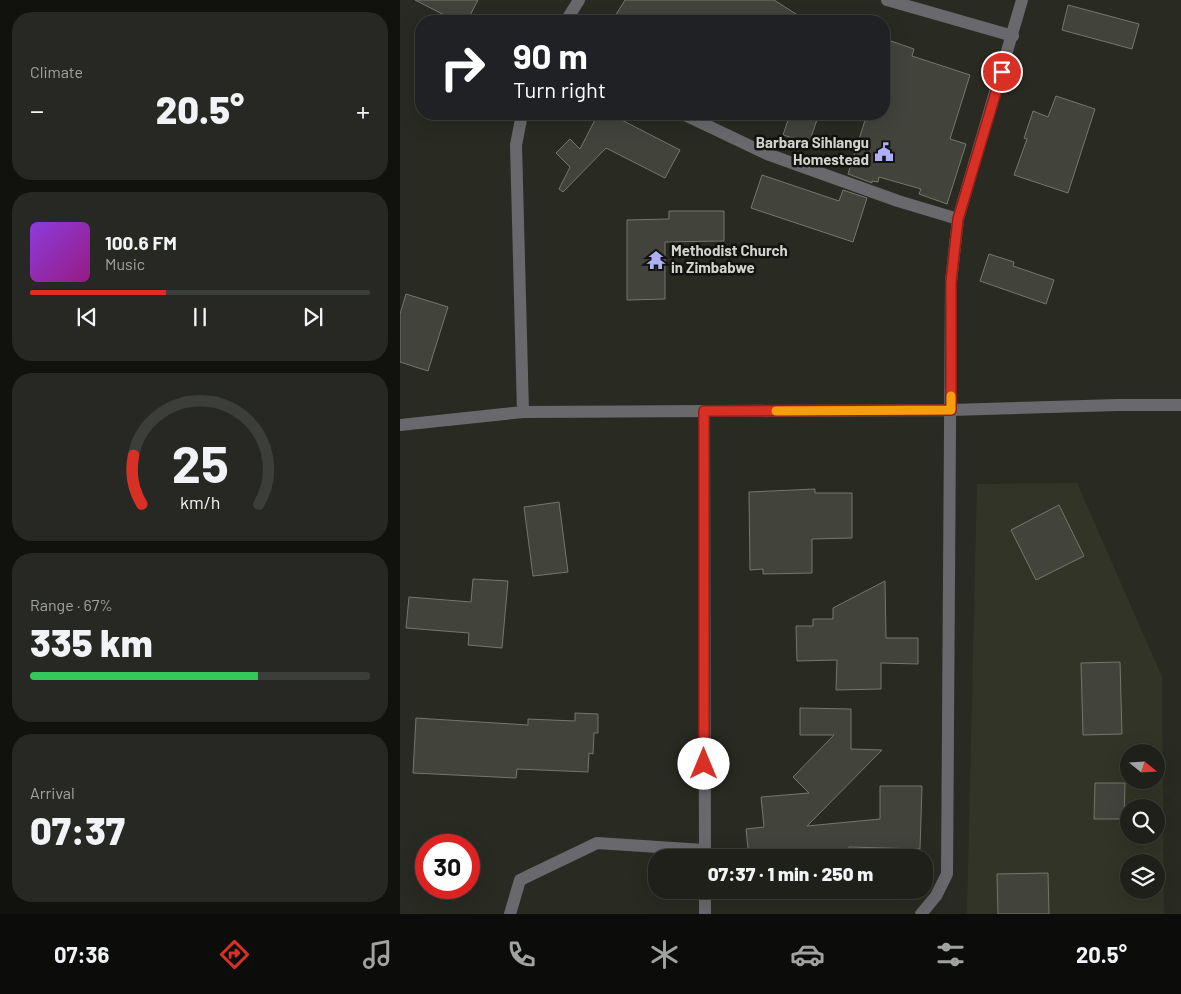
<!DOCTYPE html>
<meta charset="utf-8">
<style>
body{margin:0;font-family:Barlow,sans-serif;background:#272823;color:#f1f3f6;height:100vh;display:flex;flex-direction:column;font-size:19px;white-space:nowrap}
*{box-sizing:border-box;margin:0}
p{font-size:16px;color:#a1a3a2}
.icon{flex:none;width:28px;height:28px;fill:none;stroke:currentColor;stroke-width:2;stroke-linecap:round;stroke-linejoin:round}
.map{position:relative;flex:1;overflow:hidden}
.panel{display:flex;flex-direction:column;gap:12px;padding:12px;background:#11120e;width:400px}
.panel>*{flex:none}
.top-card{position:absolute;left:15px;top:15px;width:475px;height:105px;border-radius:20px;box-shadow:0 5px 20px #0002,0 0 0 1px #3c3e39;background:#202124;color:#fff;overflow:hidden}
.needle{width:32px;rotate:108deg}
.controls{position:absolute;left:720px;top:744px;display:grid;gap:10px}
.controls a{display:grid;place-items:center;width:45px;height:45px;border-radius:50%;background:#1f201a;box-shadow:0 5px 20px #0002,0 0 0 1px #3c3e39;font-size:25px}
.speed{position:absolute;left:15px;top:834px;display:flex;gap:10px;font-size:25px;font-weight:700;text-align:center}
.speed>*{display:grid;place-content:center;width:65px;height:65px;border-radius:50%;background:#1f201a;box-shadow:0 5px 20px #0002,0 0 0 1px #3c3e39;line-height:1}
.speed .limit{border:8px solid #d22;background:#fff;color:#111}
.pin{position:absolute;display:grid;place-items:center;width:42px;height:42px;color:#fff;margin:-21px;border:2px solid #fff;border-radius:50%;box-shadow:0 1px 5px #0007}
.me{position:absolute;width:55px;margin:-28px;rotate:0deg;stroke-linejoin:round;filter:drop-shadow(0 0 4px #0008)}
.turn{display:flex;align-items:center;gap:18px;height:105px;padding:0 15px;font-size:22px}
.turn .icon{width:65px;height:65px;stroke-width:2.5}
.turn b{display:block;font-size:35px;line-height:42px}
.big{font-size:38px;font-weight:800;line-height:1.1}
.panel .card{flex:1;display:flex;flex-direction:column;justify-content:center;gap:8px;min-width:0;padding:0 18px;border-radius:20px;background:#272823}
.panel .dial{align-items:center;gap:0}
.dial svg{height:130px;overflow:visible;fill:none;stroke:#3c3e39;stroke-width:7;stroke-linecap:round;text-anchor:middle}
.dial text{fill:#f1f3f6;stroke:none}
.song{display:flex;align-items:center;gap:15px}
.cover{width:60px;height:60px;border-radius:8px;background:linear-gradient(135deg,hsl(270 70% 55%),hsl(310 70% 35%))}
.played{height:5px;border-radius:2px;background:linear-gradient(90deg,#d93025 40%,#3c3e39 40%)}
.keys{display:flex;justify-content:space-around;direction:ltr}
.heat{display:flex;justify-content:space-between;align-items:center;font-size:28px;direction:ltr}
.charge{height:8px;border-radius:4px;background:linear-gradient(90deg,#34c759 67%,#3c3e39 0)}
.trip{position:absolute;left:248px;top:849px;width:285px;height:50px;border-radius:20px;background:#1f201a;box-shadow:0 5px 20px #0002,0 0 0 1px #3c3e39;font-weight:800;line-height:50px;text-align:center}
.dock{display:flex;height:80px;justify-content:space-around;align-items:center;background:#0c0d0a;color:#a1a3a2}
.dock .icon{width:35px;height:35px}
.dock .on{color:#d93025}
.dock b{font-size:22px;color:#f1f3f6}
main{display:flex;flex:1;min-height:0}
.map>svg:first-child{display:block}
</style>
<main>
<section class="panel">
<div class="card"><p>Climate</p>
<div class="heat"><a>−</a><b class="big">20.5°</b><a>+</a></div>
</div>
<div class="card">
<div class="song"><i class="cover"></i><div><b>100.6 FM</b><p>Music</p></div></div>
<div class="played"></div>
<div class="keys"><svg class="icon" aria-label="previous" viewBox="0 0 24 24"><path d="M18 5L8 12l10 7zM5 5v14"/></svg><svg class="icon" aria-label="pause" viewBox="0 0 24 24"><path d="M8 5v14M16 5v14"/></svg><svg class="icon" aria-label="next" viewBox="0 0 24 24"><path d="M6 5l10 7-10 7zM19 5v14"/></svg></div>
</div>
<div class="card dial"><svg viewBox="0 0 100 80">
<path d="M14 69A42 42 0 1 1 86 69"/>
<path d="M14 69A42 42 0 0 1 9 39" stroke="#d93025"/>
<text x="50" y="56" font-size="32" font-weight="700">25</text>
<text x="50" y="72" font-size="11">km/h</text>
</svg></div>
<div class="card"><p>Range · 67%</p><b class="big">335 km</b><div class="charge"></div></div>
<div class="card"><p>Arrival</p><b class="big">07:37</b></div>
</section>
<div class="map">
<svg width="781" height="914" viewBox="0 0 781 914">
<rect width="100%" height="100%" fill="#292b22"/>
<path fill="#313426" fill-rule="evenodd" d="M677,483L762,677L764,914H567L577,484ZM729,752H756V780H729ZM729,808H756V835H729ZM729,862H756V890H729Z"/>
<path fill="#42433b" stroke="#75776d" d="M15,0H78L67,21H56Z
M225,0H374L407,21H212Z
M668,5L739,24L732,49L662,30Z
M491,41L514,49L512,56L570,75L550,139L566,144L547,204L519,194L521,189L479,177L478,182L472,181V183L448,174L467,114H484V63Z
M656,96L695,109L668,193L614,175L627,139L624,138L633,111L648,117Z
M198,114H210L280,150L265,178L206,148L163,192L159,189L170,167L156,153L170,139L180,149Z
M390,114H419L409,143L383,135Z
M362,175L439,201L443,190L467,198L453,242L351,208Z
M269,211H324V241L265,242V299L227,300V220L269,219Z
M589,254L614,262L613,266L654,280L646,304L580,281Z
M6,294L48,307L28,371L0,362V314Z
M415,489V493H452V538L412,539V573L363,574V569L350,570L349,492Z
M159,502L168,572L133,576L124,507Z
M659,505L684,556L636,580L611,530Z
M73,579L108,581L102,648L68,645L69,633L6,628L9,597L71,602Z
M485,581L486,638H518V664L481,663V689L436,690L437,660L397,661L396,626H413V619H433V608Z
M720,662L722,734L683,735L681,663Z
M400,708L451,709V749L482,750L407,826L480,819V786H522L520,849L449,847L450,858H349L346,829L364,827L361,797L409,793L393,777L434,735H400Z
M175,713L198,714V733H194L193,754L189,753L188,772L117,769L116,778L13,773L16,718L128,725V719L175,721Z
M695,783H725L724,819H694Z
M648,873L649,914H598L597,874Z"/>
<g fill="none" stroke-linecap="round" stroke-linejoin="round">
<path stroke="#69696d" stroke-width="12" d="M487,0L613,36
M166,21L179,0
M122,114L116,145L123,412
M283,114L367,154L498,201L558,219
M304,411L305,858
M0,425L123,412L551,410L718,405H781
M305,890V914
M110,914L120,880L197,843L304,850
M521,914L536,896L547,874L551,282L558,219L622,0"/>
</g>
<g fill="none" stroke-linecap="round" stroke-linejoin="round">
<g stroke="#8d1f18" stroke-width="12">
<path id="route" d="M304,764V411L551,410V282L558,219L602,72"/>
</g>
<use href="#route" stroke="#d93025" stroke-width="9"/>
<path stroke="#f59e0b" stroke-width="9" d="M376,411L551,410V396"/>
</g>
<defs>
<g id="civic-bare" transform="scale(1.5)"><path d="M-.6-6.5H3V-4.5H.6V-3L4-1V1h2V6H-6V1h2V-1L-.6-3ZM-1.2 2.5V6h2.4V2.5Z" fill="#adaffb" stroke="#12130f" stroke-width="2.5" paint-order="stroke"/></g>
<g id="temple-bare" transform="scale(1.5)"><path d="M0-6L5-2H3V0L6.5 2.5H4V6H1.5V3h-3V6H-4V2.5H-6.5L-3 0V-2H-5Z" fill="#adaffb" stroke="#12130f" stroke-width="2.5" paint-order="stroke"/></g>
</defs>
<g fill-rule="evenodd">
<use href="#civic-bare" x="484" y="152"/>
<use href="#temple-bare" x="256" y="260"/>
</g>
<g text-anchor="middle" stroke-width="5" stroke-linejoin="round" paint-order="stroke">
<g font-size="15" font-weight="bold" fill="#d2d3ce" stroke="#12130f" text-anchor="end">
<text x="469" y="148">Barbara Sihlangu<tspan x="469" dy="17">Homestead</tspan></text>
<text x="271" y="256" text-anchor="start">Methodist Church<tspan x="271" dy="17">in Zimbabwe</tspan></text>
</g>
</g>
</svg>
<div class="controls">
<a><svg class="needle" viewBox="-14 -14 28 28"><path d="M0-13l5 13h-10z" fill="#e53935"/><path d="M0 13l5-13h-10z" fill="#a1a3a2"/></svg></a>
<a><svg class="icon" aria-label="search" viewBox="0 0 24 24"><circle cx="10" cy="10" r="6"/><path d="M15 15l6 6"/></svg></a>
<a><svg class="icon" aria-label="layers" viewBox="0 0 24 24"><path d="M12 4l9 5-9 5-9-5zM3 14l9 5 9-5"/></svg></a>
</div>
<div class="speed"><div class="limit">30</div></div>
<div class="pin" style="left:602px;top:72px;background:#d93025"><svg class="icon" aria-label="arrive" viewBox="0 0 24 24"><path d="M6 21V4h12l-3 4 3 4H6"/></svg></div>
<svg class="me" style="left:304px;top:764px" viewBox="-20 -20 40 40"><circle r="19" fill="#fff"/><path d="M0-13L10 11 0 6-10 11z" fill="#d93025"/></svg>
<div class="trip">07:37 · 1 min · 250 m</div>
<div class="top-card">
<div class="turn"><svg class="icon" aria-label="right" viewBox="0 0 24 24"><path d="M7 20v-9h11M14 6l5 5-5 5"/></svg><div><b>90 m</b>Turn right</div></div>
</div>
</div>
</main>
<nav class="dock">
<b>07:36</b>
<svg class="icon on" aria-label="directions" viewBox="0 0 24 24"><path d="M12 3l9 9-9 9-9-9zM9 14v-3h6M13 9l2 2-2 2"/></svg>
<svg class="icon" aria-label="music" viewBox="0 0 24 24"><path d="M9 18V5l10-2v13"/><circle cx="6" cy="18" r="3"/><circle cx="16" cy="16" r="3"/></svg>
<svg class="icon" aria-label="phone" viewBox="0 0 24 24"><path d="M5 4h4l2 5-3 2q2 4 5 5l2-3 5 2v4C11 20 4 13 5 4z"/></svg>
<svg class="icon" aria-label="climate" viewBox="0 0 24 24"><path d="M12 3v18M4 7l16 10M4 17L20 7"/></svg>
<svg class="icon" aria-label="car" viewBox="0 0 24 24"><path d="M5 17H2v-5l4-1 3-4h7l3 4 3 1v5h-3M9 17h6M6 11h13"/><circle cx="7" cy="17" r="2"/><circle cx="17" cy="17" r="2"/></svg>
<svg class="icon" aria-label="filters" viewBox="0 0 24 24"><path d="M4 7h16M4 17h16"/><circle cx="9" cy="7" r="2"/><circle cx="15" cy="17" r="2"/></svg>
<b>20.5°</b>
</nav>
